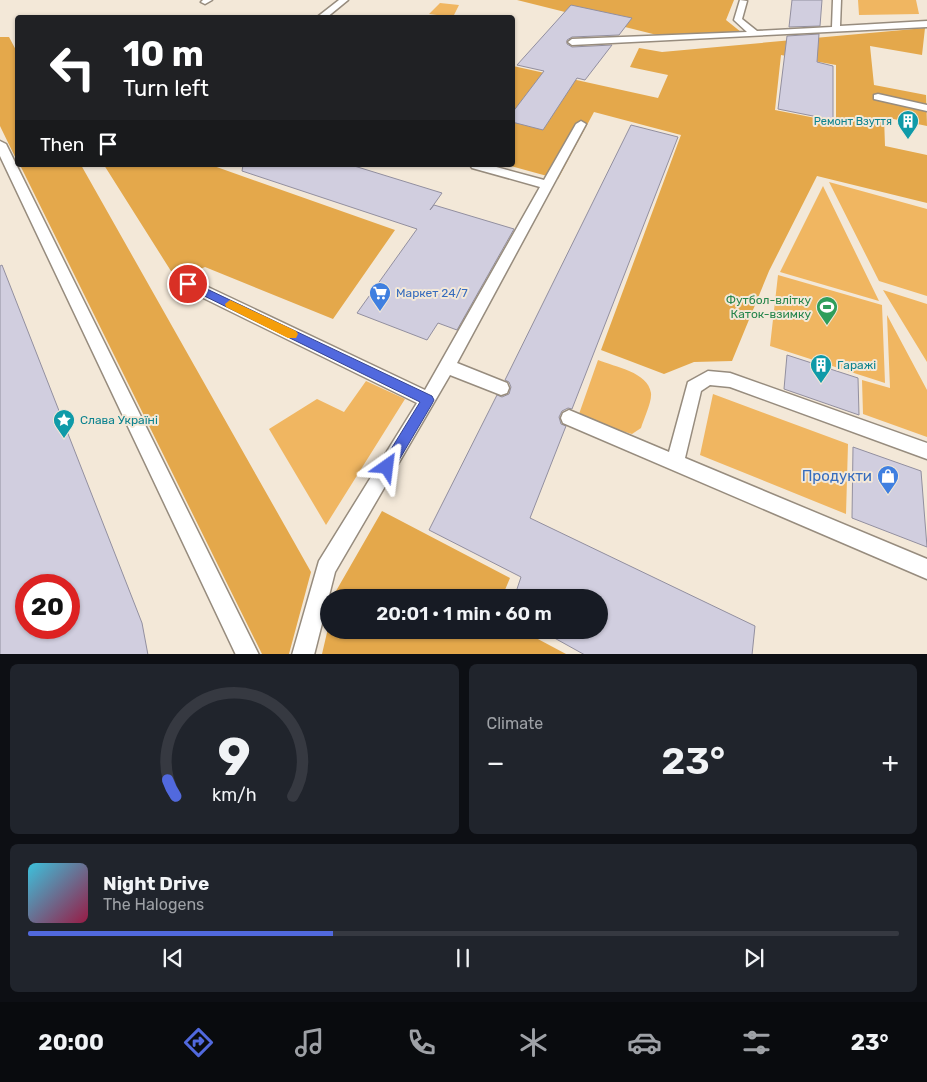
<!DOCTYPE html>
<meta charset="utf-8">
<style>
body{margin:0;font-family:Rubik,sans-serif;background:#20242c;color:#f1f3f6;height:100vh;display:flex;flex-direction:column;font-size:19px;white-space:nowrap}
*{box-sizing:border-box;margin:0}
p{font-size:16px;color:#9ea1a6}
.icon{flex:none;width:28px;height:28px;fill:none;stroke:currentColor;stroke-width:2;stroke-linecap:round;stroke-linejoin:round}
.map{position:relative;height:654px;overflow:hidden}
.side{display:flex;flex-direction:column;gap:10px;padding:10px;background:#0d0f14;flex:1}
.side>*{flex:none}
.banner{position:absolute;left:15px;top:15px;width:500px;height:152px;border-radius:5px;box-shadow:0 1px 4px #0004;background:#202124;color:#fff;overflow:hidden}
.speed{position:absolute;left:15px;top:574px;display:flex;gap:10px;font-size:25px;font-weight:700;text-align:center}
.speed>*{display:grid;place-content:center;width:65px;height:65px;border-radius:50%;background:#171b24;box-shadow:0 1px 4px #0004;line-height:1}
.speed .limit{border:8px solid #d22;background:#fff;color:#111}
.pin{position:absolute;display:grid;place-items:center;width:42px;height:42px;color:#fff;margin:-21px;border:2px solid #fff;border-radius:50%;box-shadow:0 1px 5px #0007}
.me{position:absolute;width:55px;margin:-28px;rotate:31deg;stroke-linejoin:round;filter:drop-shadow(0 0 4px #0008)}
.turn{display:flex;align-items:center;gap:18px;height:105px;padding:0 25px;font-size:22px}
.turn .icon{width:65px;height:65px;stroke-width:2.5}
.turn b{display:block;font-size:35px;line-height:42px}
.then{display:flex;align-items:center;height:48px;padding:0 25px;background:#0003;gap:10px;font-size:19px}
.big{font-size:38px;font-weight:600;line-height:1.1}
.side .widget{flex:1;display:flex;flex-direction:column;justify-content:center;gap:8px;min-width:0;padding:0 18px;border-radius:8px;background:#20242c}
.side .dial{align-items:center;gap:0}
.dial svg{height:130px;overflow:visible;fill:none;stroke:#363941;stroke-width:7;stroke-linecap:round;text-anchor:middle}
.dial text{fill:#f1f3f6;stroke:none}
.song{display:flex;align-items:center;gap:15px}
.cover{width:60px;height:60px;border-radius:8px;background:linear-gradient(135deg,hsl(190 70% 55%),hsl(340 70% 35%))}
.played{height:5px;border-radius:2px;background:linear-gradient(90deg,#5169de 35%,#363941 35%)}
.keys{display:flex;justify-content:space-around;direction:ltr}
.heat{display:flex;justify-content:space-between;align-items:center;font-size:28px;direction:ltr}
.side .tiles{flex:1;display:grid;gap:10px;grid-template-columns:1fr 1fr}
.widget:last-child{grid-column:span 2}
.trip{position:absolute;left:320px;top:589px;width:288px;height:50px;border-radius:25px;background:#171b24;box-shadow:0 1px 4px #0004;font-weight:600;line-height:50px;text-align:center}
.menu{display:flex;height:80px;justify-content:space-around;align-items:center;background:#090b0e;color:#9ea1a6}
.menu .icon{width:35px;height:35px}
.menu .on{color:#5169de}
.menu b{font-size:22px;color:#f1f3f6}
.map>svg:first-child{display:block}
</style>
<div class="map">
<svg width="927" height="655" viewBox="0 0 927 655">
<rect width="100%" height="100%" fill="#f3e8d8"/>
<path fill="#f0b661" d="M858,0H916L919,14L859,15Z
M440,3L459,5L453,17L429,14Z
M829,182L927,209V296L879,281Z
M823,186L879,301L780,272Z
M778,275L882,305L885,383L770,346Z
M883,290L927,304V362Z
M887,315L927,390V437L863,414L862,380L890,388Z
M598,360C615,367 648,372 651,393C652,402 644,418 641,428L632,434L618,430L579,414Z
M366,381L405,399L326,525L269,429L317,399L344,412Z
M713,394L848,444L846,514L700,455Z"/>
<path fill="#e4a84b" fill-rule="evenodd" d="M517,0H734L726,20L741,32L657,35Z
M925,28L922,55L870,46L874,85L926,95L927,126L884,117L885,146L927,155V203L817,176L769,271L732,361L694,362L664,374L601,350L681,135L594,112L558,179L507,165H512L513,66L658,98L668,75L630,67L639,48L662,52ZM781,55L836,65V122L775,110Z
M0,37H9L17,52V161L0,126Z
M20,165H81L311,572L289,654H262Z
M104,165H211L395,230L333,319L205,267L176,279Z
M382,511L510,578L502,597H334L336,591Z
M329,624V630H521L566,654H322Z"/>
<path fill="#d1cedf" stroke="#928f9f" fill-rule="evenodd" d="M792,0H822L820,26L789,27Z
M571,5L632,18L619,35L572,37L567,40V44L572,47L612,45L585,80L577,78L543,130L512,122V113L544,71L517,65Z
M819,34L817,62L833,66V120L778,109L787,36Z
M631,125L678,137L572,409L568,408L562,411L559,417L561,424L566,426L530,518L755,626L752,655H585L540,630H599V598H514L521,577L429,530L497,395L502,397L509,394L511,387L509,382L505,380Z
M243,165H351L442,193L430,210L434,205L514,229L457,330L438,323L427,340L357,313L417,229L242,171Z
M2,265L142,623L148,655H0V266ZM26,585H69V628H26Z
M787,355L858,378L859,415L784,389Z
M853,447L921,471L927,547L852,518Z"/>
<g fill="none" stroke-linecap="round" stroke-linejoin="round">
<g stroke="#978c7e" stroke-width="3">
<path id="lane" d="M203,0H212L205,4L201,2Z
M339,0H348L326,18H316Z
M740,0L747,1L742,19L757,31L832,27L833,0H841L840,26L927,21V27L572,45L568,42L572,39L747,32L734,20Z
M878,94L927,105V111L874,99V95Z
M581,121L586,124L457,363L507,383L509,388L507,393L501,395L450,375L335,572L314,655H292L319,561L417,403L183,288L181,284L183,280L188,279L193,280L425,390L540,187L472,168L470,165H489L544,180L576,124Z
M0,141L6,144L259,655H236L0,156Z
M708,371L730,373L927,443V459L730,387L710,385L701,391L685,458L927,559V579L563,423L561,418L563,413L569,410L669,452L688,382Z"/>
</g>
<use href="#lane" fill="#fff" fill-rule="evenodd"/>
</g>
<path fill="#5169de" stroke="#354490" d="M188,280L432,396L434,400L432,404L392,472L387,474L382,472L380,467L420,402L184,286L183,284Z"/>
<path fill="#f59e0b" d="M230,300L296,331L298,334L296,338H288L226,307L225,304Z"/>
<defs>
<g id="building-pin" transform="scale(1.125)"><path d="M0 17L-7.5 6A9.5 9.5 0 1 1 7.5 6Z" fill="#0f9aa8" stroke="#f3e8d8"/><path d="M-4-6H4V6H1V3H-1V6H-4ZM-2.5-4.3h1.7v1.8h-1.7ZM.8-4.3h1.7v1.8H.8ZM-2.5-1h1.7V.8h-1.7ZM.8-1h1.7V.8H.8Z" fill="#fff"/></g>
<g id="supermarket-pin" transform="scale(1.125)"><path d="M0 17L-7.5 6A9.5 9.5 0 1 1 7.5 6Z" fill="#3f7fe0" stroke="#f3e8d8"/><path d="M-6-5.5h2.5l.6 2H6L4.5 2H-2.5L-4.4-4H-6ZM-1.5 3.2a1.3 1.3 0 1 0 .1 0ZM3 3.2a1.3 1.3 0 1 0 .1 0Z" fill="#fff"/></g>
<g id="stadium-pin" transform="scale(1.125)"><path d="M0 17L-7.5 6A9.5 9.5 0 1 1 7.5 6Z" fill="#2e9e5b" stroke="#f3e8d8"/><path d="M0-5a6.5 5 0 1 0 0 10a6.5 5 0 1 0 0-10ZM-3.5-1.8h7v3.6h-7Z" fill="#fff"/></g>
<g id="sight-pin" transform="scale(1.125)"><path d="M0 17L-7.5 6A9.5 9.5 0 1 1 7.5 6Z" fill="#0f9aa8" stroke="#f3e8d8"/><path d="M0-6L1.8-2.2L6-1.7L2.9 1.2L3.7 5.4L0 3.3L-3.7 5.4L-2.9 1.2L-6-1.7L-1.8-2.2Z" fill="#fff"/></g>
<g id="shop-pin" transform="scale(1.125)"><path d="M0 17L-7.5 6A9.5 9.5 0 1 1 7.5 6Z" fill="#3f7fe0" stroke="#f3e8d8"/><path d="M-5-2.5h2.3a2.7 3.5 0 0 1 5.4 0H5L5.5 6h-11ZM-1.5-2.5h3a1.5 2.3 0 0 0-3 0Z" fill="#fff"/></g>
</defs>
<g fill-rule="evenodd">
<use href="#building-pin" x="908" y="121"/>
<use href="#supermarket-pin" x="380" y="293"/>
<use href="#stadium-pin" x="827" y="307"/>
<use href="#building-pin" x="821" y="365"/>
<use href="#sight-pin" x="64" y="420"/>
<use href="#shop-pin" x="888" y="476"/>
</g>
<g text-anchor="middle" stroke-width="4" stroke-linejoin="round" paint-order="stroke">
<g font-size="11" fill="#0d838f" stroke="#f3e8d8" text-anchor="end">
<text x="892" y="125">Ремонт Взуття</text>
</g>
<g font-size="12" fill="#366cbe" stroke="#f3e8d8" text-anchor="start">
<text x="396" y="297">Маркет 24/7</text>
</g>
<g font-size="12" fill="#27864d" stroke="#f3e8d8" text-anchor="end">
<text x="811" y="304">Футбол-влітку<tspan x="811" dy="14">Каток-взимку</tspan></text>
</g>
<g font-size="12" fill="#0d838f" stroke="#f3e8d8" text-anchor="start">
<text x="837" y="369">Гаражі</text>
<text x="80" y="424">Слава Україні</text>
</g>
<g font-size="15" fill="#366cbe" stroke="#f3e8d8" text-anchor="end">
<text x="872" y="481">Продукти</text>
</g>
</g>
</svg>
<div class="speed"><div class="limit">20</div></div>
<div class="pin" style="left:188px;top:284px;background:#d93025"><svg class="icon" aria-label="arrive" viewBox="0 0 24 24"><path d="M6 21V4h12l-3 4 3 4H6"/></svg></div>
<svg class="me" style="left:387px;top:467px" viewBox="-20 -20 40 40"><path d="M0-17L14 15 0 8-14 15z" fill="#5169de" stroke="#fff" stroke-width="4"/></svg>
<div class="trip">20:01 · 1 min · 60 m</div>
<div class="banner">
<div class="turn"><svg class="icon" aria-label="left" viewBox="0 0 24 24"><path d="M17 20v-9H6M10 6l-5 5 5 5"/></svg><div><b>10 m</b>Turn left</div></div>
<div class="then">Then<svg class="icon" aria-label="arrive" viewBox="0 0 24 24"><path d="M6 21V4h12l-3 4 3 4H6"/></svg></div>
</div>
</div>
<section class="side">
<div class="tiles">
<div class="widget dial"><svg viewBox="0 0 100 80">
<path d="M14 69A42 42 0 1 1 86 69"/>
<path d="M14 69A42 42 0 0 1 9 59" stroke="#5169de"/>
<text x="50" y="56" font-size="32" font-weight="700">9</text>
<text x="50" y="72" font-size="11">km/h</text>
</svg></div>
<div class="widget"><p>Climate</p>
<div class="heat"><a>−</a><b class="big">23°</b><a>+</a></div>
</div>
<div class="widget">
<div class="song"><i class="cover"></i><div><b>Night Drive</b><p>The Halogens</p></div></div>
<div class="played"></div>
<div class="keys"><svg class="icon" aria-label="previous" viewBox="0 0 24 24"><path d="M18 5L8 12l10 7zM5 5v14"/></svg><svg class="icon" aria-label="pause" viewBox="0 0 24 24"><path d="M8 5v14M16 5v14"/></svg><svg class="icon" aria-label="next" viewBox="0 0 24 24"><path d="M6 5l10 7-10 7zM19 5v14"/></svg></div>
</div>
</div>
</section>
<nav class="menu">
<b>20:00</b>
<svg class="icon on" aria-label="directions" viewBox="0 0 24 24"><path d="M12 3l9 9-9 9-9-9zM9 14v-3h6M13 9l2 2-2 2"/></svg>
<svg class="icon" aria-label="music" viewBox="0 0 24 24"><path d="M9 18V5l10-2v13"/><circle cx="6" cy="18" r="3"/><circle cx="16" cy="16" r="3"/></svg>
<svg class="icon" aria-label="phone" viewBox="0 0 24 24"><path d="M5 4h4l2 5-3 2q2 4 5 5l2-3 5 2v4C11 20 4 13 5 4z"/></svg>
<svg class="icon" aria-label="climate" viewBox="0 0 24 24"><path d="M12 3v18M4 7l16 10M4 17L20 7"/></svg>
<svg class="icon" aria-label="car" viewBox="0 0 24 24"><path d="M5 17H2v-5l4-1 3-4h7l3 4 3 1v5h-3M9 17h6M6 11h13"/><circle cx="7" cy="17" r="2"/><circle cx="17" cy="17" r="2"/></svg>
<svg class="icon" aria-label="filters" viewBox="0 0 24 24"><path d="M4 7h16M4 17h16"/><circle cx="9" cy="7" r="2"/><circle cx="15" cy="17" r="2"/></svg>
<b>23°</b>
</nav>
